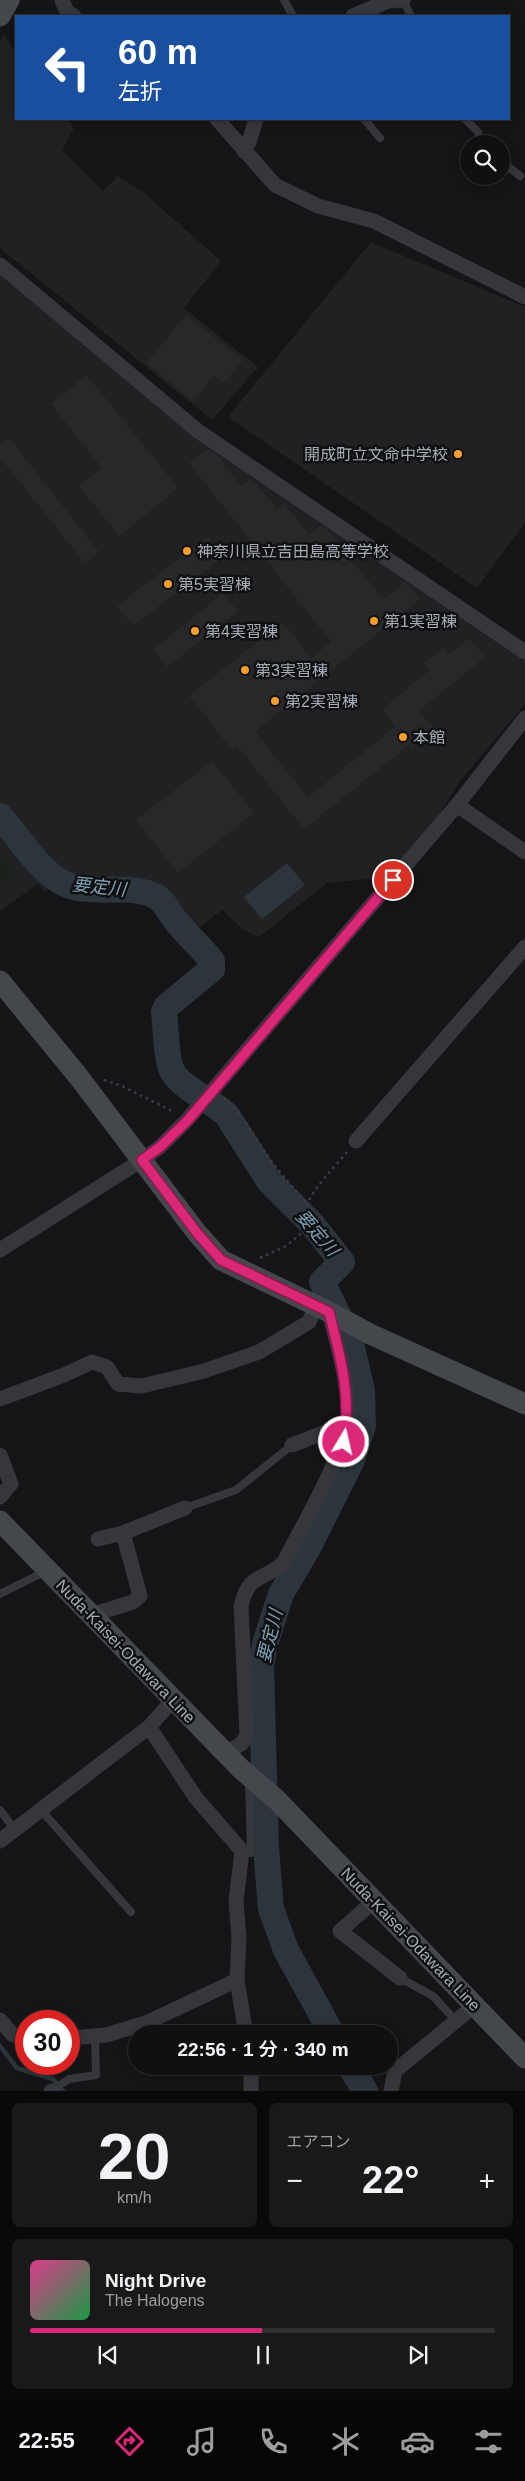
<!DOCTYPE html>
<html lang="ja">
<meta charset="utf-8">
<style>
body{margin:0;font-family:Helvetica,"Noto Sans JP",sans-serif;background:#19191a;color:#f1f3f6;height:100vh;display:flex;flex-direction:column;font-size:19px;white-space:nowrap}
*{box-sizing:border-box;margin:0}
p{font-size:16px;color:#9c9d9f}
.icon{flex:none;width:28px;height:28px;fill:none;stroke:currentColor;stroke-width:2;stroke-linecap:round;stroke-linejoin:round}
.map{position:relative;height:2091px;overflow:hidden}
.details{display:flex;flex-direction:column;gap:12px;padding:12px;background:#090909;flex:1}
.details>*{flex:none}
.banner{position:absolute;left:15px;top:15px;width:495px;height:105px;border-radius:0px;box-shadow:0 2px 12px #0003,0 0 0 1px #303031;background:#1a4fa0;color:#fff;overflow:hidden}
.tools{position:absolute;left:460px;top:135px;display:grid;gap:10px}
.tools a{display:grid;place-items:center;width:50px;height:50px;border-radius:50%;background:#101011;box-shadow:0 2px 12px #0003,0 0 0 1px #303031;font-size:25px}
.speed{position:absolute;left:15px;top:2010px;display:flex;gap:10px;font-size:25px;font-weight:700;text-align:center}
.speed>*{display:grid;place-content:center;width:65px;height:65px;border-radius:50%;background:#101011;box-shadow:0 2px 12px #0003,0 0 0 1px #303031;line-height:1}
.speed .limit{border:8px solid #d22;background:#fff;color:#111}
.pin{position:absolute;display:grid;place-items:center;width:42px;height:42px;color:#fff;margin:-21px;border:2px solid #fff;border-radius:50%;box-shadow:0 1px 5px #0007}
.me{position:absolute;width:55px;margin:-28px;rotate:9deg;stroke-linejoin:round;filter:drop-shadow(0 0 4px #0008)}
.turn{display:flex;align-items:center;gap:18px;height:105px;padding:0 20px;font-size:22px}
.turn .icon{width:65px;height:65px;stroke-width:2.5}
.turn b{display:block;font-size:35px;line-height:42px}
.big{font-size:38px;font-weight:600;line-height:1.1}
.details .card{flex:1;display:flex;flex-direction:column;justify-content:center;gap:8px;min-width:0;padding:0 18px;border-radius:8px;background:#19191a}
.details .dial{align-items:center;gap:0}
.dial b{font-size:65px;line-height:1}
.song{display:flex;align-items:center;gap:15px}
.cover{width:60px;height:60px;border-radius:8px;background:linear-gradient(135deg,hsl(330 70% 55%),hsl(140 70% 35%))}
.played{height:5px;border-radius:2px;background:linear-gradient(90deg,#db2777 50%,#303031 50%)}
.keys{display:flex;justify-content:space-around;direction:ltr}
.heat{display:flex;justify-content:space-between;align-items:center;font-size:28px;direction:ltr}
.details .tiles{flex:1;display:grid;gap:12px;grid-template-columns:1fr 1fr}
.card:last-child{grid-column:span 2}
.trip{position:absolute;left:128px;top:2025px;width:270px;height:50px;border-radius:25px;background:#101011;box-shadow:0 2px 12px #0003,0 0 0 1px #303031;font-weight:600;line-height:50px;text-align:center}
.menu{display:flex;height:80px;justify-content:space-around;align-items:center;background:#060607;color:#9c9d9f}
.menu .icon{width:35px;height:35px}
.menu .on{color:#db2777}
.menu b{font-size:22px;color:#f1f3f6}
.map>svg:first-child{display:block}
</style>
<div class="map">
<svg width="525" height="2091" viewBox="0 0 525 2091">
<rect width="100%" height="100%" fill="#151517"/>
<path fill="#212124" d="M4,34L16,54V119H67L74,128L62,150L103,191L118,176L143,192L221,261L184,308L258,367L212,420L0,248V42Z
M371,242L525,307V523L477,588L228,417Z
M0,270L222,450L525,653V704L461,780L434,822L380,888L369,879L327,883L259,937L244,930L222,910L189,935L172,911L161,903L138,896L53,885L44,892L38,884L0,911Z"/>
<path fill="#1b221b" d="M0,853L16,873L0,886Z"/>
<path fill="#2b353b" d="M287,863L305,885L262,919L244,897Z"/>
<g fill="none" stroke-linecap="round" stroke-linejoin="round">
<path stroke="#2b353b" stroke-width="4.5" d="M0,2046L17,2068L53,2079L63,2091"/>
<path stroke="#2b353b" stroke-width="26" d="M0,816C19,837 37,869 63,883C85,894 116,887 139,891C163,895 164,905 176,921C187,935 201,947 212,961V969L166,1007L164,1012C166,1027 166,1059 172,1071C182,1089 213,1101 227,1115L269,1181L313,1225L342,1262L322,1282L350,1339L362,1391L363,1426L352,1460L308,1548L281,1594L265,1644L261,1666L266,1848L271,1909L286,1950L332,2034
M350,2066L365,2091"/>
</g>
<path fill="#28282b" d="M186,315L243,360L225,383L214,375L193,401L146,363Z
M87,375L178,488L119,536L79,486L102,468L51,404Z
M9,438L99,552L85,563L0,458V444Z
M208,449L217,455L241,486L251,478L277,509L284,504L309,535L321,525L328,530L383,599L405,582L420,599L255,732L308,797L396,726L382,709L430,670L424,663L443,647L448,655L470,638L485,657L419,711L434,729L411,748L409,745L304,829L237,746L232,750L189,696L283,622L311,658L331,642L189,463Z
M208,536L217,549L213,552L218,561L133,626L117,606Z
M223,593L238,611L167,667L153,650Z
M212,761L254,813L178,873L136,820Z"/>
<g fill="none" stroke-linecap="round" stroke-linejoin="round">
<path stroke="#3c3e43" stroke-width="2.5" stroke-dasharray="2.5 4" stroke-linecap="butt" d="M104,1080L122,1086L174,1112
M224,1098L241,1116L274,1165L306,1203
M260,1258L286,1246L304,1231C295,1204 331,1172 347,1152"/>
<path stroke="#36373c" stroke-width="8" d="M284,0L293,16
M403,0L411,16
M364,119L380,138
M465,119L478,132L480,144
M501,161L520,176
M185,1508L236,1490L292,1445
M0,1594L46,1571
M0,1810L15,1830
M41,1810L131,1912
M242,1851L251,1853L249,1780
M400,1978L433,1996L456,2021
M52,2090L69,2079L96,2075L95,2036"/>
<path stroke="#36373c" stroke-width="15" d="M62,0L67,12L74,16
M353,16L388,1L403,0
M217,119L275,185L318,206L374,221L525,297
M244,151L249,142L256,119
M0,265L198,431L525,652
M457,805L525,852
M356,1141L525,947
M0,1250L142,1160L160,1147L187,1120L457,805L525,718
M0,1399L64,1375L92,1362L107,1367L118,1384L142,1386L204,1371L259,1352L309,1322L316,1306
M292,1445L346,1424
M0,1455L11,1484L0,1497
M98,1539L123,1533L185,1508
M91,1615L133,1602L140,1596L123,1533
M149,1727L196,1798L242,1851L236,1901L239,1937L237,1980L246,2034
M225,1753L241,1744L247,1736L241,1606C250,1570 263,1583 284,1562C303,1524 347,1452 348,1413C348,1378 337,1345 329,1312
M0,1841L149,1727L173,1700
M374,1901L340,1931L400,1978
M0,2020L13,2035L26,2036
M69,2038L106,2035L146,2023L237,1980
M51,2091H53
M251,2091V2066
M391,2091L395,2071L474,2006"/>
<path stroke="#44474c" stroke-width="21" d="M0,16L9,0
M0,981L78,1076L197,1233L221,1260L329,1312L370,1334L525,1404
M0,1521L240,1768L276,1799L525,2058"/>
</g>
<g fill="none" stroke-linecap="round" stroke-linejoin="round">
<g stroke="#8e194d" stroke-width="12">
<path id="route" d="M344,1442C351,1393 341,1359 329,1312L221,1260L197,1233L142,1160L160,1147L188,1120L393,880"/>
</g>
<use href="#route" stroke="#db2777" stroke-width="9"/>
</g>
<g fill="#f89e2c" stroke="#101012" stroke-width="2">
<circle cx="458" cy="454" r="5"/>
<circle cx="187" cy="551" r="5"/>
<circle cx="168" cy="584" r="5"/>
<circle cx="374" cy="621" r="5"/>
<circle cx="195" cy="631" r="5"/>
<circle cx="245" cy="670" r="5"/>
<circle cx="275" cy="701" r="5"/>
<circle cx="403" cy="737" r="5"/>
</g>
<g text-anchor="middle" stroke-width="5" stroke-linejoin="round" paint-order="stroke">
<g font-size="16" fill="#a6adb7" stroke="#101012" text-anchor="start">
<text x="448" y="460" text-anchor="end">開成町立文命中学校</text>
<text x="197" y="557">神奈川県立吉田島高等学校</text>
<text x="178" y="590">第5実習棟</text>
<text x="384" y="627">第1実習棟</text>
<text x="205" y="637">第4実習棟</text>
<text x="255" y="676">第3実習棟</text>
<text x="285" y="707">第2実習棟</text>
<text x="413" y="743">本館</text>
</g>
<g font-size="16" fill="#a6adb7" stroke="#101012">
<text transform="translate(126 1651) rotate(46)" y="6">Nuda-Kaisei-Odawara Line</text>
<text transform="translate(411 1939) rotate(46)" y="6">Nuda-Kaisei-Odawara Line</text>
</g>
<g font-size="18" font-style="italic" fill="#7ca0b4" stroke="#101012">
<text transform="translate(99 887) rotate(6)" y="6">要定川</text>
<text transform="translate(317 1233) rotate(49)" y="6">要定川</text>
<text transform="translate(270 1636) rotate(-76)" y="6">要定川</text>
</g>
</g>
</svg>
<div class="tools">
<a><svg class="icon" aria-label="search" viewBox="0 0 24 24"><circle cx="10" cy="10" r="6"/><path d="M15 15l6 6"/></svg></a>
</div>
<div class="speed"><div class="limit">30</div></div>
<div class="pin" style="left:393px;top:880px;background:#d93025"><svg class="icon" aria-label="arrive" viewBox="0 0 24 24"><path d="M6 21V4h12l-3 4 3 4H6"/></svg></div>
<svg class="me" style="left:344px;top:1442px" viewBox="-20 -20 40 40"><circle r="17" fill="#db2777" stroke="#fff" stroke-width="3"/><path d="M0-11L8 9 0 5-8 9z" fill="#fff"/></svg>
<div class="trip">22:56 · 1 分 · 340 m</div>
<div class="banner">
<div class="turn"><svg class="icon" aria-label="left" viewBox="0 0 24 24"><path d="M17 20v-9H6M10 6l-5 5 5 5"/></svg><div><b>60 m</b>左折</div></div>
</div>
</div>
<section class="details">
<div class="tiles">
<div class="card dial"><b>20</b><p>km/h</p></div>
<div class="card"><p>エアコン</p>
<div class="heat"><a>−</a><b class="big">22°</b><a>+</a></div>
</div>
<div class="card">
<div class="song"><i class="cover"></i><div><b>Night Drive</b><p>The Halogens</p></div></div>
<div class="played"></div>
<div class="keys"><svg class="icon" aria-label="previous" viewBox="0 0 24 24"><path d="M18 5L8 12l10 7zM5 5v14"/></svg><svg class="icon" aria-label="pause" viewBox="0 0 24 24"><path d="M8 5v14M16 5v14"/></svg><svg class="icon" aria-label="next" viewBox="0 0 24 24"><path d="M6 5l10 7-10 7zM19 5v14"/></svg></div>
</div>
</div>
</section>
<nav class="menu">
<b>22:55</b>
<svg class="icon on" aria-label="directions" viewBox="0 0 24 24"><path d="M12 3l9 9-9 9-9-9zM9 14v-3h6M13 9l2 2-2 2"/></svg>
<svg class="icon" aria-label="music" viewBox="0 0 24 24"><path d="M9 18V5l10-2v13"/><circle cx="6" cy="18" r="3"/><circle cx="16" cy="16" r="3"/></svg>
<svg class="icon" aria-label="phone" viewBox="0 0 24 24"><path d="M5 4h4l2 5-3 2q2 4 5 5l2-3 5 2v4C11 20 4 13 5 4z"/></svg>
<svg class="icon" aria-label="climate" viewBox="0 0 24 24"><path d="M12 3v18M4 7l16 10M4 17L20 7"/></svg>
<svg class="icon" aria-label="car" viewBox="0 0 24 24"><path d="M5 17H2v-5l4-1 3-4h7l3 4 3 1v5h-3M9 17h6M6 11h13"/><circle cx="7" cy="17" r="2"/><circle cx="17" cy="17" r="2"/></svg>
<svg class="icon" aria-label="filters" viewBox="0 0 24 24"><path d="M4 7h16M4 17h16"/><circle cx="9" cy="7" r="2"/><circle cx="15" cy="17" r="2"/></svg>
</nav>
